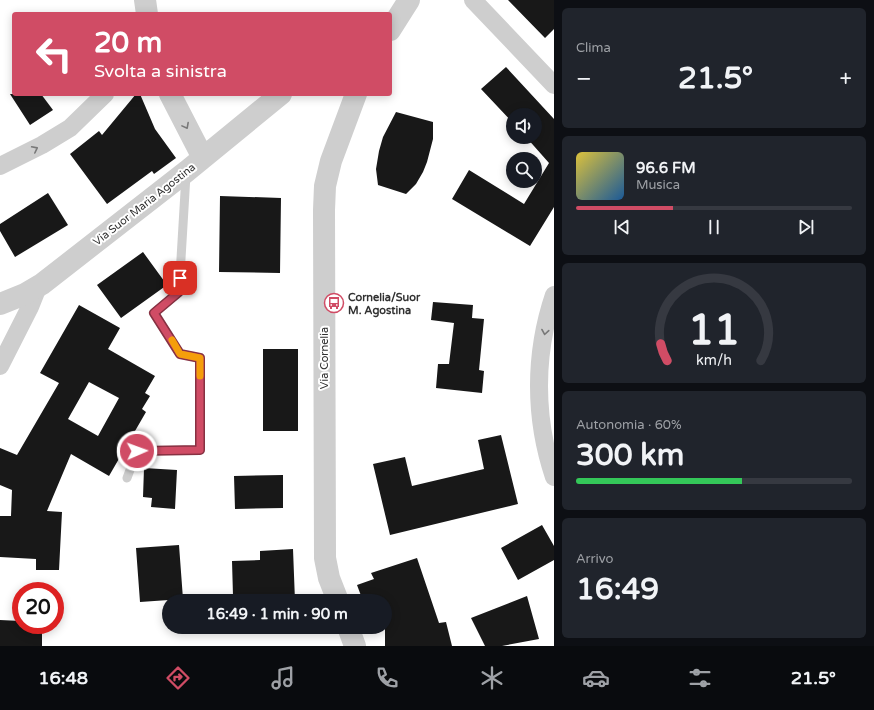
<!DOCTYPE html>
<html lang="it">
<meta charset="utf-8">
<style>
body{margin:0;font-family:"Varela Round",sans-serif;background:#20242c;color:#f1f3f6;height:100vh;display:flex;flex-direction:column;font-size:15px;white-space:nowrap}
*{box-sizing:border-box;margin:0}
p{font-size:13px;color:#9ea1a6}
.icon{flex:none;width:22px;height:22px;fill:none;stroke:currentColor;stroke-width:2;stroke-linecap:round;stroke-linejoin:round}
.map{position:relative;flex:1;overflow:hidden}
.side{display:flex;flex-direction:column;gap:8px;padding:8px;background:#0d0f14;width:320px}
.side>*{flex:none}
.top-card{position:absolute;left:12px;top:12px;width:380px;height:84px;border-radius:4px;box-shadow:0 2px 10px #0003;background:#d04c65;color:#fff;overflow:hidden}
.fabs{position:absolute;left:506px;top:108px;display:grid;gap:8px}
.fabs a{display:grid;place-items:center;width:36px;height:36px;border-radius:50%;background:#171b24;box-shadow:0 2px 10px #0003;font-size:20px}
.speed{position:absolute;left:12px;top:582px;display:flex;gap:8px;font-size:20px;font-weight:700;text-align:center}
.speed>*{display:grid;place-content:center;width:52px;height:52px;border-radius:50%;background:#171b24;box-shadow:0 2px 10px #0003;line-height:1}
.speed .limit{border:6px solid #d22;background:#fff;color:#111}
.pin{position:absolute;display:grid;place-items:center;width:34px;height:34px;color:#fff;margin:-17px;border-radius:8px;box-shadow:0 2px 6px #0006}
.me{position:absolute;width:44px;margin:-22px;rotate:88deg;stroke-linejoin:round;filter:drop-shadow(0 0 3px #0008)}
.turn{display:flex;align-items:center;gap:14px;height:84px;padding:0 16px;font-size:18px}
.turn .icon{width:52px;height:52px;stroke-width:2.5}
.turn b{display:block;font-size:28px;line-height:34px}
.big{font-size:30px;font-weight:700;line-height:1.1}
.side .card{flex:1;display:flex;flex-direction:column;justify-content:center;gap:6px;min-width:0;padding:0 14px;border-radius:6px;background:#20242c}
.side .dial{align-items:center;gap:0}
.dial svg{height:104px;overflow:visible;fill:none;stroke:#363941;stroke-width:7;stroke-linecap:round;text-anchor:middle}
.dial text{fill:#f1f3f6;stroke:none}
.song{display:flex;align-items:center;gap:12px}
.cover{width:48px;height:48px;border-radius:6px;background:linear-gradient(135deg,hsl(50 70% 55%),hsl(210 70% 35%))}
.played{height:4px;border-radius:2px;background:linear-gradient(90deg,#d04c65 35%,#363941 35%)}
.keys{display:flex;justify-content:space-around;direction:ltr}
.heat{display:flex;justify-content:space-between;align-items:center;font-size:22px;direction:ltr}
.charge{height:6px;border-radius:3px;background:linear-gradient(90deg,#34c759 60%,#363941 0)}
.trip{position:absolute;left:162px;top:594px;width:230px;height:40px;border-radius:20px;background:#171b24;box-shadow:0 2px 10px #0003;font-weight:700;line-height:40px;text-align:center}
.menu{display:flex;height:64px;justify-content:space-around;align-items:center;background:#090b0e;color:#9ea1a6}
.menu .icon{width:28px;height:28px}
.menu .active{color:#d04c65}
.menu b{font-size:18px;color:#f1f3f6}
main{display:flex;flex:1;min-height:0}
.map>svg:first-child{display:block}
</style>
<main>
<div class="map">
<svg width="554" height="646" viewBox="0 0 554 646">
<rect width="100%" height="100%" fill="#fff"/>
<path fill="#181818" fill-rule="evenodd" d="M508,0H554V29L545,38Z
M506,67L554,119V207L530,246L452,199L469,170L524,204L549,163L526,137H535V115H513V123L481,89Z
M10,94H41L53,110L30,125Z
M136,94H140L155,129L176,158L154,174L152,171L107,204L70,154L99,131L102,135Z
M396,112L433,122V139L427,162L423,172L416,184L406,194L378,185L376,169L379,151L383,137Z
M48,193L68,225L15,257L0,231V224Z
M220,196L281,198L280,273L219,272Z
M143,252L167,285L121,318L97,285Z
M433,302L473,305L472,318L484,319L479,370L484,371L482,393L436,388L438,364H449L454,323L431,320Z
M79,305L120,328L108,349L155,376L145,393L150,396L142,409L146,412L109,476L71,454L47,511L62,512L59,570H36V559L0,557V516H11L12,490L0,485V448L17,455L59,383L40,373ZM89,382L119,398L98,436L68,419Z
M263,349H298V431H263Z
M501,435L518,504L390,535L373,464L405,457L412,486L484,469L478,440Z
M144,468L177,470L175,509L151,507L152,498L143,497Z
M283,475V508L235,509L234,476Z
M542,525L554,546V560L518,580L501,548Z
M179,545L183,599L140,602L136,548Z
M293,549L295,601H256V595L233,596L232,561L260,560V551Z
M417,558L439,623L446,622L452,646H385V601H363L357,585L374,579L371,573Z
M527,596L539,639L502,646H485L471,618Z
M0,620L21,621V625H42V646H0Z"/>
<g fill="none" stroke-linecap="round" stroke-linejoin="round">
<path stroke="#cecece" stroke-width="9" d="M127,478L137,451L200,450V358L180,354L154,313L179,292L186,175"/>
<path stroke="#cecece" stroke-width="18" d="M473,0L554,85
M0,166L42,145L70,128L105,94
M554,295C534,354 534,418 554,477
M0,366L30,307L38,287"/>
<path stroke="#cecece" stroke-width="22" d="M145,0L147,14
M390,30L409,0
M170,94L203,158
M0,304L25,294L42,284L187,171L281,94
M338,601L329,578L325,558L324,210L325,186L331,161L356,94
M348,627L355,646"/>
</g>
<defs><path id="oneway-chevron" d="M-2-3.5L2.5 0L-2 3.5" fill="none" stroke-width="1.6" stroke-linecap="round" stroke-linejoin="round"/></defs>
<g stroke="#787878">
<use href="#oneway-chevron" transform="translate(186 126) rotate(62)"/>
<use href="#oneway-chevron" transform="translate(35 149) rotate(-27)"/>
<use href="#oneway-chevron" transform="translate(545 332) rotate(99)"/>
</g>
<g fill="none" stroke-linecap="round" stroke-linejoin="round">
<g stroke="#873142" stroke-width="10">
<path id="route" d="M137,451L200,450V358L180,354L154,313L179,292L180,278"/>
</g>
<use href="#route" stroke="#d04c65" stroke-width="7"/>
<path stroke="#f59e0b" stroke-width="7" d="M172,340L180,354L200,358V376"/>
</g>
<defs>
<g id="bus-ring" transform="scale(1)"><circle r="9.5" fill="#fff" stroke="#d04c65" stroke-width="1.5"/><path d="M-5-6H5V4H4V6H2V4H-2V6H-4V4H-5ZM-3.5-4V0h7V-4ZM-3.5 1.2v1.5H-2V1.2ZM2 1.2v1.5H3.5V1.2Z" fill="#d04c65"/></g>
</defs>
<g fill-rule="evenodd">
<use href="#bus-ring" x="334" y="303"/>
</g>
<g text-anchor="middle" stroke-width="4" stroke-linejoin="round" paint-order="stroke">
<g font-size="11" fill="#313131" stroke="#fff">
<text transform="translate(144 204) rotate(-38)" y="4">Via Suor Maria Agostina</text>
<text transform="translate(324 358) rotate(-90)" y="4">Via Cornelia</text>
</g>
<g font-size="11" font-weight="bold" fill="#313131" stroke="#fff" text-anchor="start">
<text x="348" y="301">Cornelia/Suor<tspan x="348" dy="13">M. Agostina</tspan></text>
</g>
</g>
</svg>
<div class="fabs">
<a><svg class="icon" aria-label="sound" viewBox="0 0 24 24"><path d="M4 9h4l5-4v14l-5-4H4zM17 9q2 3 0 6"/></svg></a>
<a><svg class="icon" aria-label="search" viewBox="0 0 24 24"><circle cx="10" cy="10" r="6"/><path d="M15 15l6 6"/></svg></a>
</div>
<div class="speed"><div class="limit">20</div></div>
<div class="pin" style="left:180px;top:278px;background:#d93025"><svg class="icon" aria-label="arrive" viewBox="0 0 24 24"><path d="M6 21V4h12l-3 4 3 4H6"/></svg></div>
<svg class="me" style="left:137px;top:451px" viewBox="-20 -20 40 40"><circle r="17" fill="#d04c65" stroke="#fff" stroke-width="3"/><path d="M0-11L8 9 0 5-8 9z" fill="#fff"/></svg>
<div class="trip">16:49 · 1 min · 90 m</div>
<div class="top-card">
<div class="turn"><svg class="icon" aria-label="left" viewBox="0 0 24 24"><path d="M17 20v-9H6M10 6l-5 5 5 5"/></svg><div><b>20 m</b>Svolta a sinistra</div></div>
</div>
</div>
<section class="side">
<div class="card"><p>Clima</p>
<div class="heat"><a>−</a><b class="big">21.5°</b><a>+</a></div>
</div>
<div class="card">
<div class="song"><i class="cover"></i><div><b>96.6 FM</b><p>Musica</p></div></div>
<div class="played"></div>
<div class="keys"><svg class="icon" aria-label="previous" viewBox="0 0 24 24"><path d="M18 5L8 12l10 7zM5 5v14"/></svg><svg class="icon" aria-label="pause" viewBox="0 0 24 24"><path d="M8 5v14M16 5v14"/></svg><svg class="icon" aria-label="next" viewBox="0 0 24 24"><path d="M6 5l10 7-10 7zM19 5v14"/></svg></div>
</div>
<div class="card dial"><svg viewBox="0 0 100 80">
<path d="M14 69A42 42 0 1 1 86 69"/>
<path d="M14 69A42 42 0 0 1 9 56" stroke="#d04c65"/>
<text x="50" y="56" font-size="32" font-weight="700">11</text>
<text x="50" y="72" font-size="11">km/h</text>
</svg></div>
<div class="card"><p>Autonomia · 60%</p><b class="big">300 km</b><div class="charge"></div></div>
<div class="card"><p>Arrivo</p><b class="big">16:49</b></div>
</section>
</main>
<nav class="menu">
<b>16:48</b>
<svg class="icon active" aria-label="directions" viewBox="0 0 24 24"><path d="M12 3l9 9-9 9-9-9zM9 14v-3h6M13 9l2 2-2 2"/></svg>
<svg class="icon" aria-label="music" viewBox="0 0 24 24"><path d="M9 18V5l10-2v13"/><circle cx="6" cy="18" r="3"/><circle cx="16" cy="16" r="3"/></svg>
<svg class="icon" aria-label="phone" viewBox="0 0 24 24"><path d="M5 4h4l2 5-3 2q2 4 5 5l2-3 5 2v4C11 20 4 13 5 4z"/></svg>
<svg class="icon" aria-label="climate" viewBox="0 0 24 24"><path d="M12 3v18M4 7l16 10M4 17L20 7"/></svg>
<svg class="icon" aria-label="car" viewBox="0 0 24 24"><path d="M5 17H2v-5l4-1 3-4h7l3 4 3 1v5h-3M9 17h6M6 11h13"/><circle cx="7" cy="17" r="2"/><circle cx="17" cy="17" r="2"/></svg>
<svg class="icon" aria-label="filters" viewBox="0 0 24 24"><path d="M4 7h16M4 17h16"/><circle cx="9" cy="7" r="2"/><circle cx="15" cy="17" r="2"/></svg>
<b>21.5°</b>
</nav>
